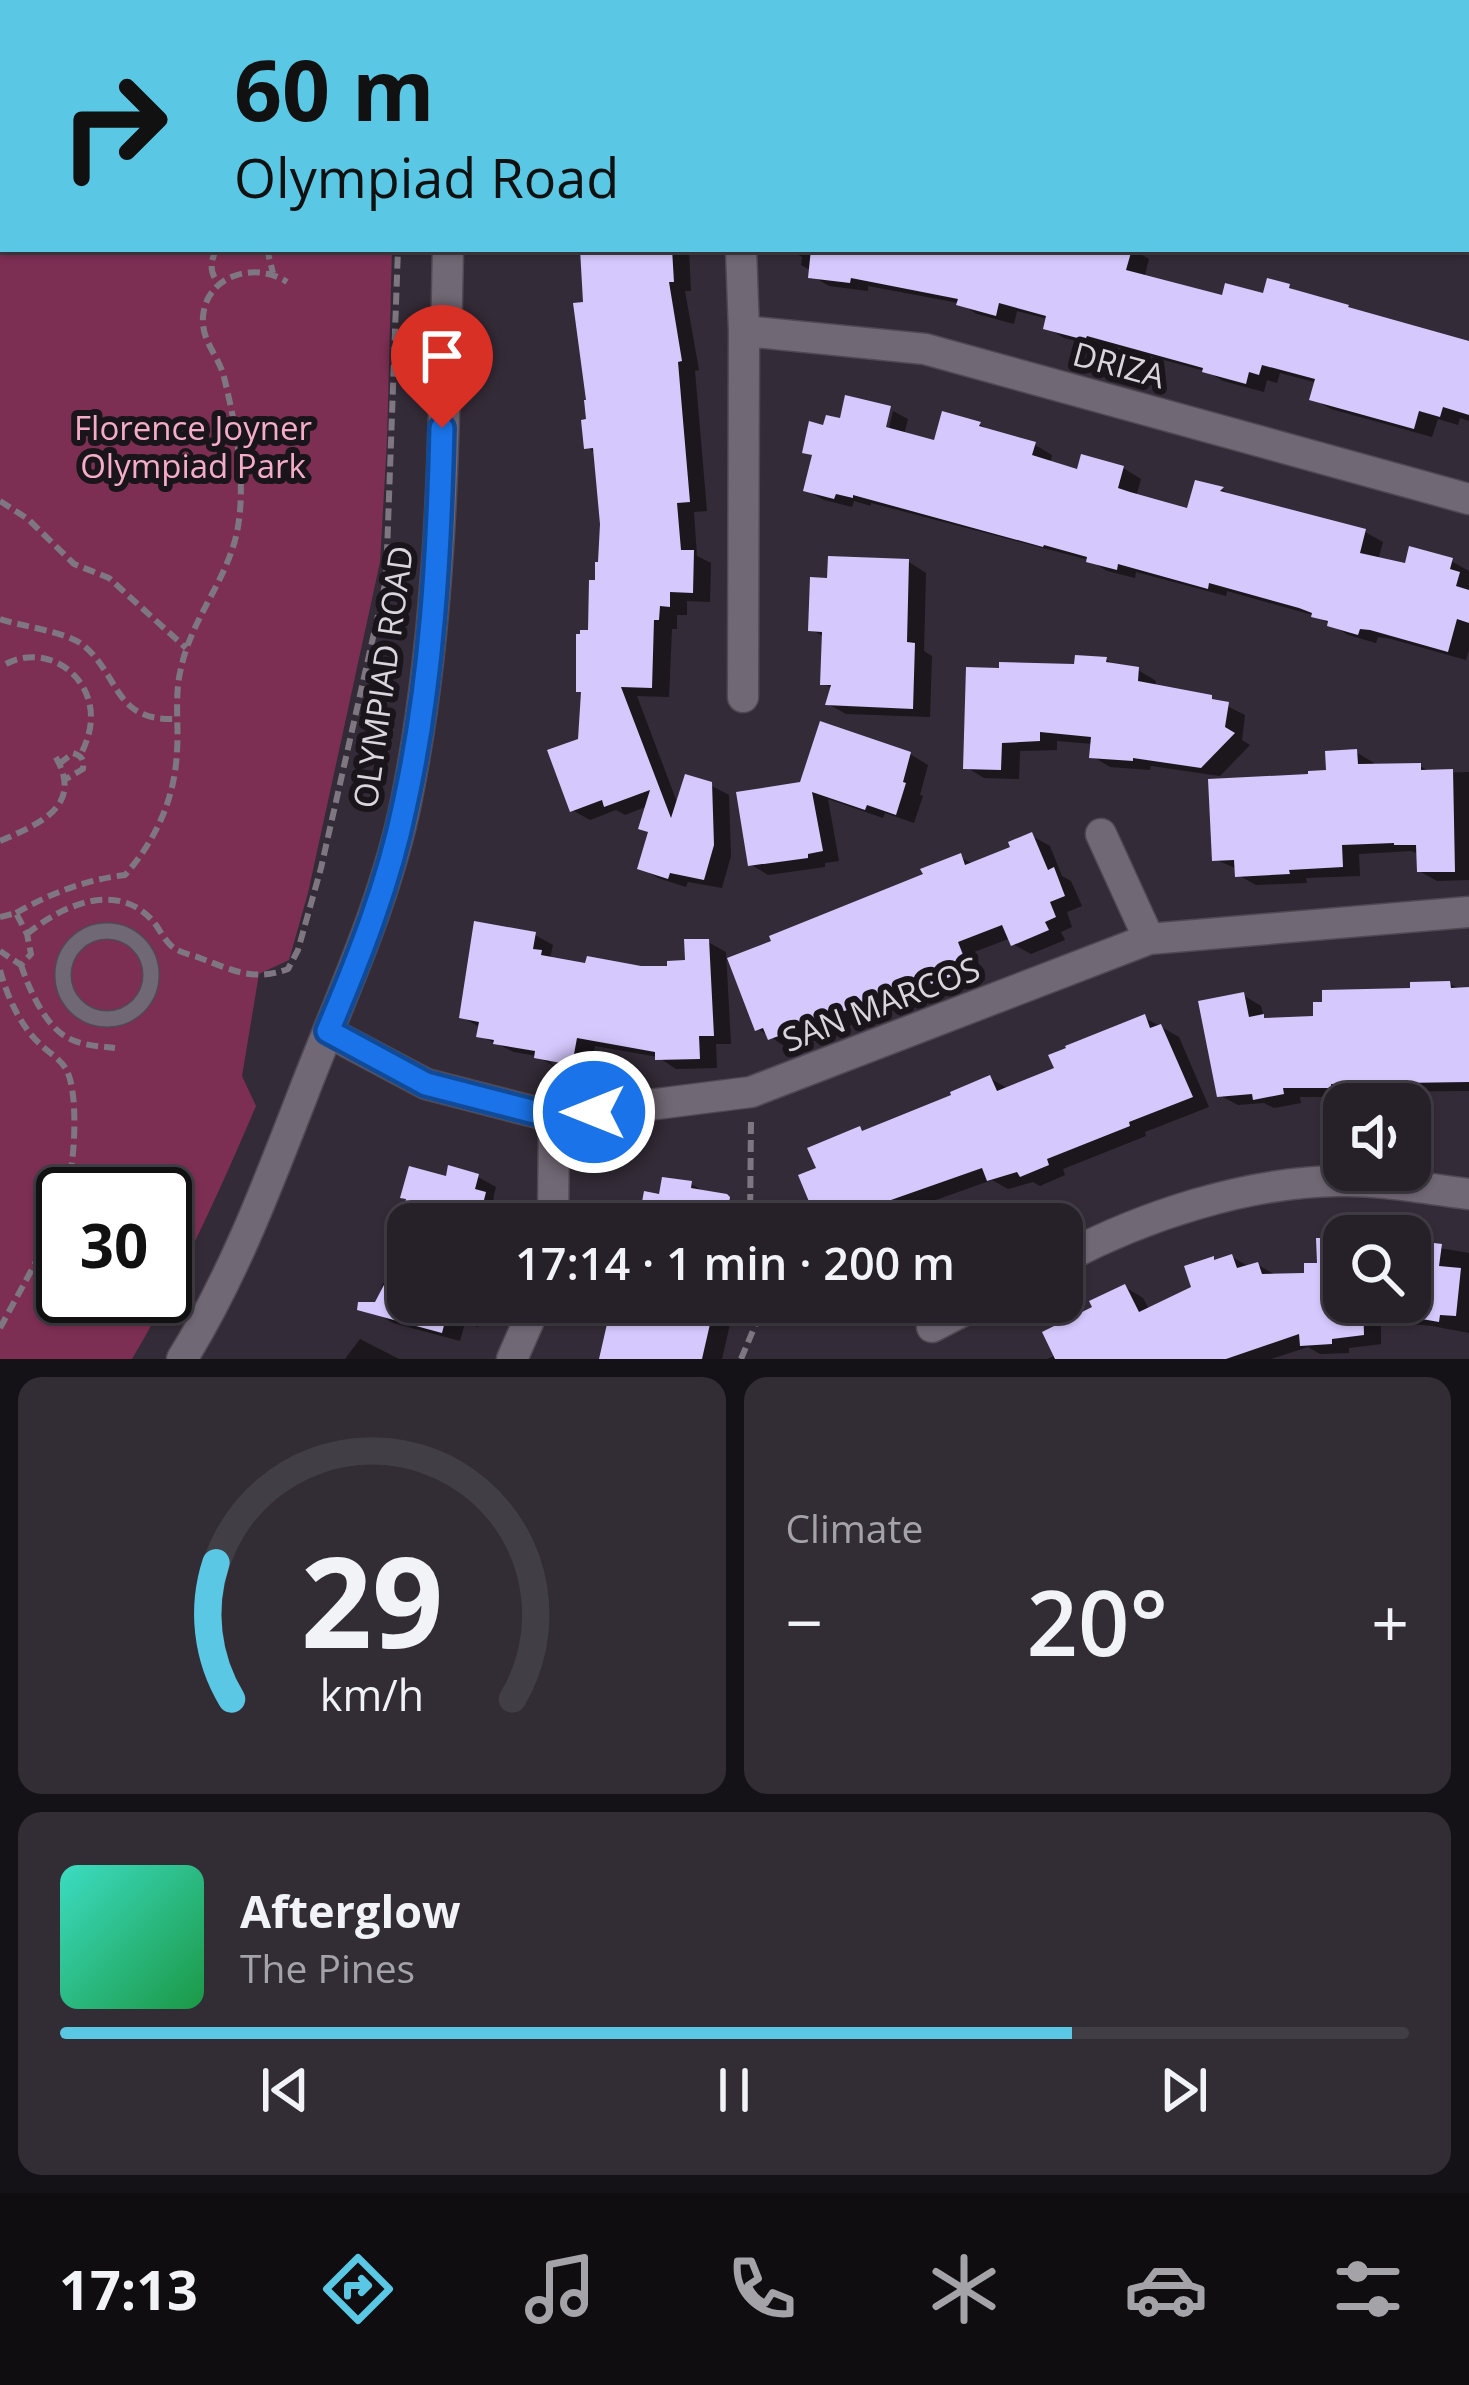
<!DOCTYPE html>
<meta charset="utf-8">
<style>
body{margin:0;font-family:"Open Sans",sans-serif;background:#322d35;color:#f1f3f6;height:100vh;display:flex;flex-direction:column;font-size:45px;white-space:nowrap}
*{box-sizing:border-box;margin:0}
p{font-size:39px;color:#a4a3a8}
.icon{flex:none;width:66px;height:66px;fill:none;stroke:currentColor;stroke-width:2;stroke-linecap:round;stroke-linejoin:round}
.map{position:relative;height:1359px;overflow:hidden}
.sheet{display:flex;flex-direction:column;gap:18px;padding:18px;background:#151217;flex:1}
.sheet>*{flex:none}
.banner{position:absolute;left:0px;top:0px;width:1470px;height:252px;box-shadow:0 3px 9px #0004,0 0 0 3px #423e46;background:#5ac8e5;color:#111;overflow:hidden}
.fabs{position:absolute;left:1323px;top:1083px;display:grid;gap:24px}
.fabs a{display:grid;place-items:center;width:108px;height:108px;border-radius:24px;background:#262029;box-shadow:0 3px 9px #0004,0 0 0 3px #423e46;font-size:60px}
.speed{position:absolute;left:36px;top:1167px;display:flex;gap:24px;font-size:60px;font-weight:700;text-align:center}
.speed>*{display:grid;place-content:center;width:156px;height:156px;border-radius:50%;background:#262029;box-shadow:0 3px 9px #0004,0 0 0 3px #423e46;line-height:1}
.speed .limit{border:6px solid #111;border-radius:18px;background:#fff;color:#111}
.pin{position:absolute;display:grid;place-items:center;width:102px;height:102px;color:#fff;margin:-123px -51px;border-radius:50% 50% 50% 0;rotate:-45deg;box-shadow:0 0 12px #0007}
.pin .icon{rotate:45deg}
.me{position:absolute;width:132px;margin:-66px;rotate:270deg;stroke-linejoin:round;filter:drop-shadow(0 0 9px #0008)}
.turn{display:flex;align-items:center;gap:42px;height:252px;padding:0 36px;font-size:54px}
.turn .icon{width:156px;height:156px;stroke-width:2.5}
.turn b{display:block;font-size:84px;line-height:102px}
.big{font-size:90px;font-weight:600;line-height:1.1}
.sheet .widget{flex:1;display:flex;flex-direction:column;justify-content:center;gap:18px;min-width:0;padding:0 42px;border-radius:24px;background:#322d35}
.sheet .dial{align-items:center;gap:0}
.dial svg{height:312px;overflow:visible;fill:none;stroke:#423e46;stroke-width:7;stroke-linecap:round;text-anchor:middle}
.dial text{fill:#f1f3f6;stroke:none}
.song{display:flex;align-items:center;gap:36px}
.cover{width:144px;height:144px;border-radius:18px;background:linear-gradient(135deg,hsl(170 70% 55%),hsl(140 70% 35%))}
.played{height:12px;border-radius:6px;background:linear-gradient(90deg,#5ac8e5 75%,#423e46 75%)}
.keys{display:flex;justify-content:space-around;direction:ltr}
.heat{display:flex;justify-content:space-between;align-items:center;font-size:66px;direction:ltr}
.sheet .tiles{flex:1;display:grid;gap:18px;grid-template-columns:1fr 1fr}
.widget:last-child{grid-column:span 2}
.trip{position:absolute;left:387px;top:1203px;width:696px;height:120px;border-radius:24px;background:#262029;box-shadow:0 3px 9px #0004,0 0 0 3px #423e46;font-weight:600;line-height:120px;text-align:center}
.tab-bar{display:flex;height:192px;justify-content:space-around;align-items:center;background:#0f0d10;color:#a4a3a8}
.tab-bar .icon{width:84px;height:84px}
.tab-bar .selected{color:#5ac8e5}
.tab-bar b{font-size:54px;color:#f1f3f6}
.map>svg:first-child{display:block}
</style>
<div class="map">
<svg width="1469" height="1359" viewBox="0 0 1469 1359">
<rect width="100%" height="100%" fill="#332b37"/>
<path fill="#7d2f53" fill-rule="evenodd" d="M0,0H394V3H3V249H392L387,441L380,562L308,893L289,960L259,974L242,1076L256,1106C219,1193 180,1278 132,1359H0ZM165,1194V1296H63V1194Z"/>
<path fill="#0007" fill-rule="evenodd" d="M594,0H682V3H593Z
M855,0H905L910,3H854Z
M1360,0H1469V31L1467,3H1370Z
M1467,139L1469,140V250L1467,249Z
M584,249L689,250L691,291H685L699,370L695,371L707,511L694,512L697,556L711,563L710,602L687,601V615H677V629H672L669,697L637,696L678,805L710,785L729,795L731,856L722,888L688,882L686,887L658,878L641,868L651,833L648,806L625,815L616,810L590,820L572,810L603,524L596,453L587,447L590,422Z
M788,249H1132L1149,259L1144,279L1224,299L1265,296L1289,287L1302,294L1469,344V421L1460,418L1458,425L1438,419L1432,437L1331,409L1313,399L1318,383L1280,373L1277,383L1267,380L1264,392L1223,381L1208,372L1105,344L1104,348L1064,338L1046,327L1048,319L1017,311L1014,324L977,314L959,303L868,286V291L829,286L812,276V271L801,265L802,257Z
M847,398L891,410H887L880,441L886,442L893,411L908,419L904,435L936,444L979,424L995,434L1035,445L1052,455L1050,464L1080,473L1123,468L1141,479L1136,497L1190,512L1197,483L1223,490L1239,500L1365,532L1383,542L1378,560L1407,567L1451,561L1469,571V650L1466,660L1391,639L1378,637L1376,643L1348,635L1316,616L1227,591L1226,596L1136,572L1135,578L1107,571L1089,560L871,503V506L854,501L852,507L824,500L806,490L814,457L805,451L825,429L842,421Z
M909,562L926,573L924,651L932,656L930,717L846,714L828,704L833,689L823,683L824,637L811,629Z
M1106,660L1118,667L1138,670L1156,681L1155,688L1211,698L1245,715L1242,740L1250,745L1220,776L1151,766L1150,770L1110,767L1092,756L1093,744L1057,741V750L1020,751L1019,779L984,778L966,767L1077,667Z
M1356,752L1374,763V767L1420,766L1432,773L1469,772V880L1437,881L1419,871V854L1411,851L1359,854L1360,876L1306,878L1307,883L1256,885L1238,875L1237,869L1215,859Z
M910,754L928,765L920,795L923,796L914,823L885,813L883,818L828,799L839,861L825,863V867L768,875L750,864L802,785Z
M1032,836L1050,846L1062,876L1071,881L1082,906L1067,912L1072,927L1061,932L1065,940L1031,954L1013,944L1011,938L974,952L985,980L952,993L945,989L789,1049L758,1029L927,876L960,857L975,865L1014,849Z
M535,935L553,945L550,958L554,960L641,969H670L688,963L708,942L726,952L731,1044H716L717,1068L676,1069L658,1057L595,1046L590,1074L555,1067L537,1056L514,1052L480,1036L481,1028L462,1017ZM545,1057L588,1065L586,1071L553,1065Z
M1450,984L1462,990H1469V1091L1348,1092V1097H1300L1301,1103L1274,1108L1264,1103L1238,1105L1219,1095L1243,995L1261,1006L1264,1018L1269,1020L1316,1019L1413,991Z
M1145,1018L1179,1037L1209,1107L1145,1132L1146,1136L1063,1169L1065,1175L1040,1186L1033,1182L1008,1189L992,1180L868,1224H829L819,1219L820,1170L865,1133L990,1078L1010,1090L1058,1070Z
M478,1177L496,1187L493,1199L503,1205L501,1212L521,1224H408V1302H496L491,1319L481,1317L478,1327L465,1323L460,1341L393,1323L375,1312L383,1283L388,1285L406,1217L448,1180Z
M691,1184L708,1194L726,1197L747,1210L745,1224H631L634,1204L644,1206Z
M1344,1241V1302H1410V1243L1469,1253V1333L1432,1326L1381,1321V1344L1349,1348V1353L1320,1354L1308,1347L1271,1359H1047L1056,1355L1096,1309L1125,1287L1143,1298L1150,1311L1195,1289L1217,1262L1232,1257L1250,1267L1258,1265L1276,1275L1307,1276Z
M615,1302H735L722,1359H602Z
M360,1339L399,1359H345Z"/>
<path fill="#d5c8fd" d="M580,249H672L674,282H669L682,361L678,362L690,502L677,503L681,550H694L693,593L670,592V607L660,606L659,620H654L652,688L621,687L671,818L685,774L712,782L714,845L704,880L670,873L668,879L637,869L648,832L638,829L650,790L604,807L602,800L570,812L547,750L578,739L581,692H576V634H580V630H588L589,580H595V562H598L600,524L593,448L584,449L581,420L586,419L584,400H586L573,303L583,302Z
M811,249H1132L1126,270L1222,295L1225,283L1263,293L1267,278L1290,284L1289,288L1349,305L1348,307L1469,341V415L1443,407L1440,417L1419,411L1414,429L1309,400L1315,379L1262,365L1259,375L1249,372L1246,384L1202,372L1203,368L1087,336L1085,340L1043,329L1046,316L999,303L996,316L956,305L958,299L851,278L850,283L808,278Z
M845,395L891,406L886,427L934,440L942,411L981,422L979,426L1036,442L1032,455L1077,469L1081,454L1124,466L1118,488L1130,492L1187,508L1195,480L1224,487L1220,491L1366,529L1360,553L1405,563L1409,546L1453,558L1450,569L1460,572L1456,586L1469,590V623L1457,619L1448,652L1370,630L1360,629L1358,635L1327,626L1328,621L1311,617L1312,613L1299,608L1209,583L1208,589L1118,564L1117,570L1086,562L1087,557L1044,545L1043,547L853,495V498L836,494L834,499L803,491L812,455L802,453L809,421L823,425L826,415L840,418Z
M828,556L909,559L907,642L915,643L913,709L825,705L831,685H820L822,632L808,631L810,577L827,578Z
M1075,655L1107,657L1106,662L1139,667L1138,681L1212,695V699L1229,702L1225,727L1235,733L1201,768L1133,758V761L1089,758L1091,737L1040,732V741L1002,743L1001,770L963,769L966,667L999,668V662L1074,664Z
M820,721L911,752L903,782L906,783L896,815L867,805L865,810L812,792L823,851L808,854V858L748,866L736,792L800,782Z
M1357,749L1358,764L1421,763V770L1453,769L1455,872H1417L1416,845H1394V843L1342,845L1343,867L1289,870L1290,874L1235,877L1234,860L1212,861L1208,779L1308,774V771L1326,770L1325,751Z
M1032,832L1048,870L1054,867L1065,896L1050,902L1056,917L1045,922L1049,930L1011,946L1002,925L958,942L969,970L931,984L929,979L768,1040L763,1028L755,1031L727,958L771,941L769,936L923,874L920,869L961,853L965,865L1010,847L1008,842Z
M474,921L536,932L533,949L542,950L541,955L585,963L587,956L641,966H667V961L685,960L684,939H709L714,1036H699L700,1059L655,1060V1052L577,1038L572,1065L534,1058L535,1051L493,1044L494,1040L476,1037L479,1022L459,1018Z
M1450,981L1451,988L1469,987V1082L1331,1084V1088H1283L1284,1094L1253,1100L1252,1094L1217,1097L1198,1001L1244,992L1249,1017L1264,1014V1018L1313,1016V1002H1322V990L1410,988V982Z
M1145,1014L1150,1028L1161,1024L1193,1097L1129,1122L1130,1126L1047,1159L1049,1165L1020,1177L1017,1172L987,1181L982,1168L834,1220L832,1215L817,1221L798,1175L816,1168L807,1148L860,1126L862,1131L951,1095L950,1092L990,1075L997,1091L1054,1068L1048,1055L1066,1048L1065,1046Z
M448,1165L479,1174L475,1189L486,1192L478,1224H401L406,1199L400,1198L409,1166L446,1176Z
M662,1177L692,1181L691,1188L727,1194L730,1197L727,1220L723,1219L722,1224H638L644,1191L659,1194Z
M400,1229L408,1230V1302H450L442,1333L357,1310L358,1302H375L386,1281Z
M1316,1238H1344V1302H1363L1364,1335L1332,1339V1344L1300,1346L1299,1334L1226,1359H1055L1042,1332L1092,1307L1089,1301L1125,1284L1139,1312L1191,1287L1184,1266L1214,1256V1260L1232,1254L1237,1268L1258,1262L1262,1274L1304,1273V1263H1317Z
M1410,1240L1442,1244L1439,1266L1461,1268L1456,1316L1440,1315L1439,1322L1410,1317Z
M612,1302H715L702,1359H599Z"/>
<g fill="none" stroke-linecap="round" stroke-linejoin="round">
<g stroke="#504953" stroke-width="18">
<path id="lane" d="M63 975a44 44 0 1 1 88 0a44 44 0 1 1-88 0Z"/>
</g>
<g stroke="#504953" stroke-width="33">
<path id="street" d="M732,0V3
M1176,0L1189,3
M1467,70H1469
M741,249L744,331L743,697
M744,331L925,349L1469,499
M1101,834L1149,939
M328,1032L426,1084L554,1117L751,1092L1149,939L1469,912
M553,1224L554,1117
M1062,1259C1143,1216 1246,1182 1339,1181C1382,1180 1426,1189 1469,1194
M932,1327L980,1302
M512,1359L537,1302"/>
</g>
<g stroke="#504953" stroke-width="33">
<path id="secondary" d="M453,3V0
M182,1359C233,1277 268,1184 303,1094C340,998 385,904 406,802C443,621 444,433 448,249"/>
</g>
<path stroke="#7e7781" stroke-width="6" stroke-dasharray="12 6" stroke-linecap="butt" d="M274,0L277,3
M254,3V0
M289,3L291,0
M310,3L311,0
M375,3V0
M400,3L401,0
M217,249C210,260 209,274 219,283
M264,249L268,253L273,273
M0,501L28,519L74,564L109,578L186,648
M0,619C23,627 65,631 83,645C120,675 113,721 175,719
M6,664C45,643 91,673 91,717C91,731 86,744 80,756
M59,764L73,753C82,756 84,759 83,769L66,779
M0,841C39,824 85,806 55,756
M16,913C51,893 85,880 125,875C156,840 175,798 177,751C179,723 174,696 181,668C191,623 218,591 232,550C241,525 242,494 240,468C238,438 231,406 224,377C219,356 201,341 203,317C206,275 255,261 287,282
M0,917L16,913L27,934L31,954L21,965L0,951
M27,934C61,906 115,881 151,919C159,927 164,941 174,948C181,953 192,955 200,958C232,970 254,982 288,969L298,950L321,868L386,580L398,249
M21,965C29,989 45,1026 68,1038C83,1046 99,1046 115,1048
M0,970C7,996 20,1026 41,1045C49,1053 62,1060 67,1071C79,1095 75,1169 65,1194
M750,1224L751,1120
M0,1328L43,1249L63,1199
M741,1359L757,1321L755,1302"/>
<use href="#lane" stroke="#716875" stroke-width="15"/>
<use href="#street" stroke="#716875" stroke-width="30"/>
<use href="#secondary" stroke="#716875" stroke-width="30"/>
</g>
<g fill="none" stroke-linecap="round" stroke-linejoin="round">
<g stroke="#114b97" stroke-width="30">
<path id="route" d="M442,428C439,553 432,682 405,804C389,883 359,958 328,1031L426,1084L554,1117L594,1112"/>
</g>
<use href="#route" stroke="#1a73e8" stroke-width="21"/>
</g>
<g text-anchor="middle" stroke-width="12" stroke-linejoin="round" paint-order="stroke">
<g font-size="33" fill="#dad5dc" stroke="#19151a">
<text transform="translate(1119 365) rotate(15)" y="12">DRIZA</text>
<text transform="translate(383 677) rotate(-82)" y="12">OLYMPIAD ROAD</text>
<text transform="translate(881 1004) rotate(-21)" y="12">SAN MARCOS</text>
</g>
<g font-size="33" fill="#f4acc7" stroke="#19151a">
<text x="193" y="440">Florence Joyner<tspan x="193" dy="38">Olympiad Park</tspan></text>
</g>
</g>
</svg>
<div class="fabs">
<a><svg class="icon" aria-label="sound" viewBox="0 0 24 24"><path d="M4 9h4l5-4v14l-5-4H4zM17 9q2 3 0 6"/></svg></a>
<a><svg class="icon" aria-label="search" viewBox="0 0 24 24"><circle cx="10" cy="10" r="6"/><path d="M15 15l6 6"/></svg></a>
</div>
<div class="speed"><div class="limit">30</div></div>
<div class="pin" style="left:442px;top:428px;background:#d93025"><svg class="icon" aria-label="arrive" viewBox="0 0 24 24"><path d="M6 21V4h12l-3 4 3 4H6"/></svg></div>
<svg class="me" style="left:594px;top:1112px" viewBox="-20 -20 40 40"><circle r="17" fill="#1a73e8" stroke="#fff" stroke-width="3"/><path d="M0-11L8 9 0 5-8 9z" fill="#fff"/></svg>
<div class="trip">17:14 · 1 min · 200 m</div>
<div class="banner">
<div class="turn"><svg class="icon" aria-label="right" viewBox="0 0 24 24"><path d="M7 20v-9h11M14 6l5 5-5 5"/></svg><div><b>60 m</b>Olympiad Road</div></div>
</div>
</div>
<section class="sheet">
<div class="tiles">
<div class="widget dial"><svg viewBox="0 0 100 80">
<path d="M14 69A42 42 0 1 1 86 69"/>
<path d="M14 69A42 42 0 0 1 10 34" stroke="#5ac8e5"/>
<text x="50" y="56" font-size="32" font-weight="700">29</text>
<text x="50" y="72" font-size="11">km/h</text>
</svg></div>
<div class="widget"><p>Climate</p>
<div class="heat"><a>−</a><b class="big">20°</b><a>+</a></div>
</div>
<div class="widget">
<div class="song"><i class="cover"></i><div><b>Afterglow</b><p>The Pines</p></div></div>
<div class="played"></div>
<div class="keys"><svg class="icon" aria-label="previous" viewBox="0 0 24 24"><path d="M18 5L8 12l10 7zM5 5v14"/></svg><svg class="icon" aria-label="pause" viewBox="0 0 24 24"><path d="M8 5v14M16 5v14"/></svg><svg class="icon" aria-label="next" viewBox="0 0 24 24"><path d="M6 5l10 7-10 7zM19 5v14"/></svg></div>
</div>
</div>
</section>
<nav class="tab-bar">
<b>17:13</b>
<svg class="icon selected" aria-label="directions" viewBox="0 0 24 24"><path d="M12 3l9 9-9 9-9-9zM9 14v-3h6M13 9l2 2-2 2"/></svg>
<svg class="icon" aria-label="music" viewBox="0 0 24 24"><path d="M9 18V5l10-2v13"/><circle cx="6" cy="18" r="3"/><circle cx="16" cy="16" r="3"/></svg>
<svg class="icon" aria-label="phone" viewBox="0 0 24 24"><path d="M5 4h4l2 5-3 2q2 4 5 5l2-3 5 2v4C11 20 4 13 5 4z"/></svg>
<svg class="icon" aria-label="climate" viewBox="0 0 24 24"><path d="M12 3v18M4 7l16 10M4 17L20 7"/></svg>
<svg class="icon" aria-label="car" viewBox="0 0 24 24"><path d="M5 17H2v-5l4-1 3-4h7l3 4 3 1v5h-3M9 17h6M6 11h13"/><circle cx="7" cy="17" r="2"/><circle cx="17" cy="17" r="2"/></svg>
<svg class="icon" aria-label="filters" viewBox="0 0 24 24"><path d="M4 7h16M4 17h16"/><circle cx="9" cy="7" r="2"/><circle cx="15" cy="17" r="2"/></svg>
</nav>
